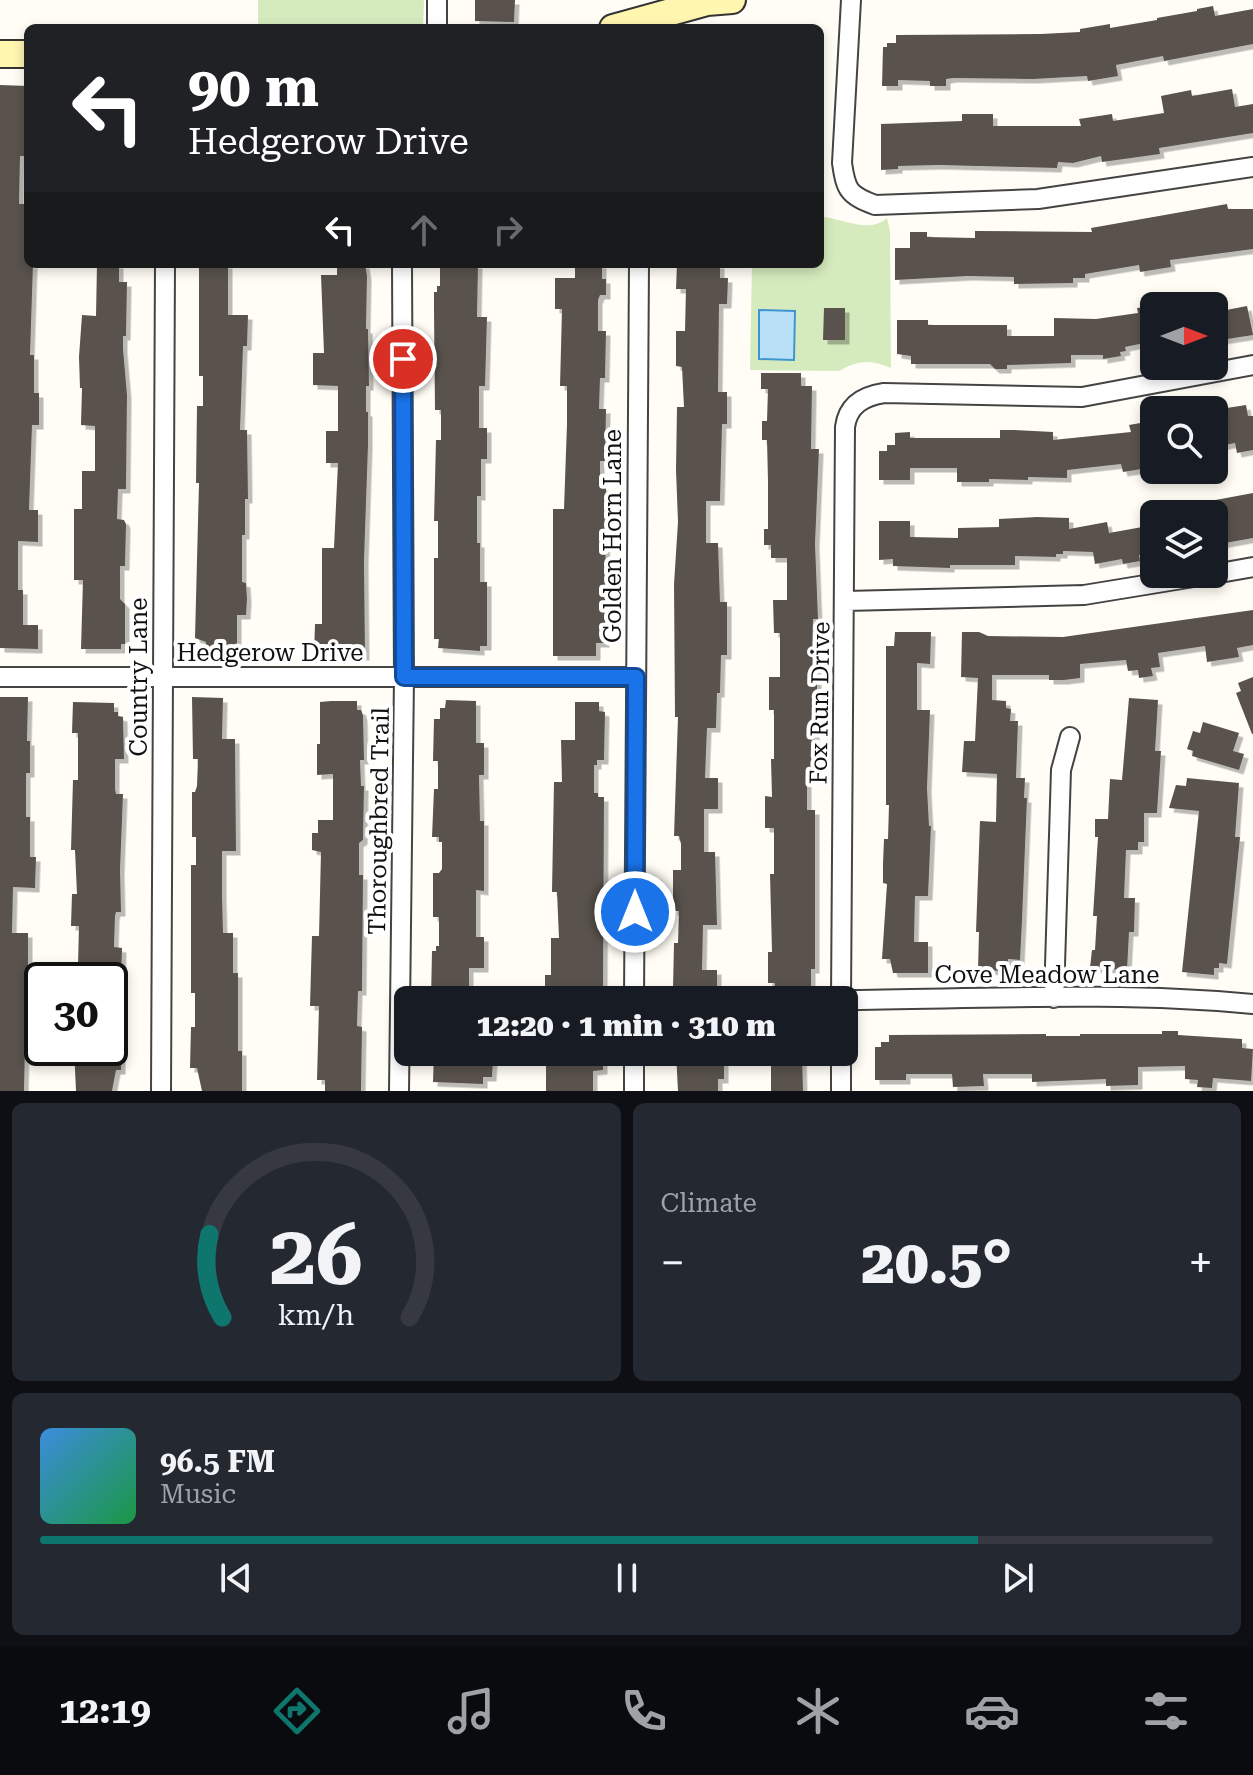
<!DOCTYPE html>
<meta charset="utf-8">
<style>
body{margin:0;font-family:"Roboto Serif",serif;background:#242831;color:#f1f3f6;height:100vh;display:flex;flex-direction:column;font-size:30px;white-space:nowrap}
*{box-sizing:border-box;margin:0}
p{font-size:26px;color:#9ea1a6}
.icon{flex:none;width:44px;height:44px;fill:none;stroke:currentColor;stroke-width:2;stroke-linecap:round;stroke-linejoin:round}
.map{position:relative;height:1091px;overflow:hidden}
.side{display:flex;flex-direction:column;gap:12px;padding:12px;background:#0d0f14;flex:1}
.side>*{flex:none}
.guide{position:absolute;left:24px;top:24px;width:800px;height:244px;border-radius:12px;box-shadow:0 4px 12px #0003;background:#202124;color:#fff;overflow:hidden}
.needle{width:52px;rotate:90deg}
.fabs{position:absolute;left:1140px;top:292px;display:grid;gap:16px}
.fabs a{display:grid;place-items:center;width:88px;height:88px;border-radius:12px;background:#171b24;box-shadow:0 4px 12px #0003;font-size:40px}
.speed{position:absolute;left:24px;top:962px;display:flex;gap:16px;font-size:40px;font-weight:700;text-align:center}
.speed>*{display:grid;place-content:center;width:104px;height:104px;border-radius:50%;background:#171b24;box-shadow:0 4px 12px #0003;line-height:1}
.speed .limit{border:4px solid #111;border-radius:12px;background:#fff;color:#111}
.pin{position:absolute;display:grid;place-items:center;width:68px;height:68px;color:#fff;margin:-34px;border:4px solid #fff;border-radius:50%;box-shadow:0 2px 8px #0007}
.me{position:absolute;width:88px;margin:-44px;rotate:0deg;stroke-linejoin:round;filter:drop-shadow(0 0 6px #0008)}
.turn{display:flex;align-items:center;gap:28px;height:168px;padding:0 32px;font-size:36px}
.turn .icon{width:104px;height:104px;stroke-width:2.5}
.turn b{display:block;font-size:56px;line-height:68px}
.lanes{display:flex;align-items:center;height:76px;padding:0 32px;background:#0003;justify-content:center;gap:40px;direction:ltr}
.lanes .off{opacity:.35}
.big{font-size:60px;font-weight:800;line-height:1.1}
.side .card{flex:1;display:flex;flex-direction:column;justify-content:center;gap:12px;min-width:0;padding:0 28px;border-radius:12px;background:#242831}
.side .dial{align-items:center;gap:0}
.dial svg{height:208px;overflow:visible;fill:none;stroke:#363941;stroke-width:7;stroke-linecap:round;text-anchor:middle}
.dial text{fill:#f1f3f6;stroke:none}
.song{display:flex;align-items:center;gap:24px}
.cover{width:96px;height:96px;border-radius:12px;background:linear-gradient(135deg,hsl(210 70% 55%),hsl(140 70% 35%))}
.played{height:8px;border-radius:4px;background:linear-gradient(90deg,#0f766e 80%,#363941 80%)}
.keys{display:flex;justify-content:space-around;direction:ltr}
.heat{display:flex;justify-content:space-between;align-items:center;font-size:44px;direction:ltr}
.side .tiles{flex:1;display:grid;gap:12px;grid-template-columns:1fr 1fr}
.card:last-child{grid-column:span 2}
.trip{position:absolute;left:394px;top:986px;width:464px;height:80px;border-radius:12px;background:#171b24;box-shadow:0 4px 12px #0003;font-weight:800;line-height:80px;text-align:center}
.tab-bar{display:flex;height:128px;justify-content:space-around;align-items:center;background:#090b0e;color:#9ea1a6}
.tab-bar .icon{width:56px;height:56px}
.tab-bar .active{color:#0f766e}
.tab-bar b{font-size:36px;color:#f1f3f6}
.map>svg:first-child{display:block}
</style>
<div class="map">
<svg width="1253" height="1091" viewBox="0 0 1253 1091">
<defs>
<filter id="shadow"><feDropShadow dx="4.5" dy="4.5" stdDeviation="0" flood-color="#0004"/></filter>
</defs>
<rect width="100%" height="100%" fill="#fffdf5"/>
<path fill="#d5ebbd" d="M258,0H424L423,28H258Z
M820,217C843,217 867,235 887,218L890,231L891,368C871,359 858,360 839,371L750,370L752,264H820Z"/>
<path fill="#b9e0f7" stroke="#3f96cf" stroke-width="2" d="M759,310L795,311L794,360L759,359Z"/>
<path fill="#5a524d" filter="url(#shadow)" d="M475,0H515L514,22L475,21Z
M1213,6L1215,16L1253,9V44L1164,61L1163,56L1116,65L1118,76L1088,81L1087,76L1033,79L953,78L946,79V86H930V81L898,80V86H882L883,47H887V43H896V35L1041,34L1080,32V29L1110,24V28L1157,20V18L1197,11V9Z
M0,85L28,86V156H20L19,204H25L28,264H33L30,355H34V393H39V425H32L29,510H38V542L18,541V590H23V625H38V649L0,648Z
M1232,89L1235,107L1253,104V133L1159,148L1160,154L1102,162L1101,156L1073,163L1058,162L1057,168L939,165L898,166V169L881,170V124L962,121V114H993V126H1081L1079,119L1112,114L1113,121L1164,113L1161,96L1191,90L1192,96Z
M1227,204L1228,209H1253V249L1170,260L1171,267L1140,272L1139,265L1085,274V278H1073V283L1014,284V277L968,276L895,280V248H910V232H927V237L975,238V231L1092,232L1091,228Z
M97,264H119V282H127L126,336H123V349L127,395L126,489H118L117,519L124,520L126,524L125,566H120V599L125,604V644H121V649H81L83,580H74V509H82V471H95V426L81,425L82,388H80L79,357L82,315L96,316Z
M199,264H228V315H248L247,346H243L240,430H247L248,499H245V535H242V582L246,583L247,599L246,615H237V652L206,649V642L195,638L199,483H196L197,406H203V376H199Z
M337,264H365L367,276L366,329H368L369,386H366V412H368V445L364,561L365,656L314,655L315,624H322V548H334L338,463H326V431H338V386L313,385V353H324L321,275H337Z
M440,264H478L477,317H487L485,386H479V428H487V459H481V496H477V543H480V582H487V646H480V651L438,648L439,639H434V558H438V521H434L436,440H441V410H435L434,310V292H437V286H440Z
M575,264H602V279H606V295H600L598,300V331H606L605,378H600L599,409H606L605,461H600V486L606,487L605,643H596V656H553V509H564L567,424V386H560L562,309H555V278H575Z
M677,264H720V278H728L727,304H719L718,392H727V424H722L720,501H706V543H718L720,602H727V655H721L720,693H717L716,728H707L705,778H718V809H704V852H715L717,925H703L702,970H717V1000H682L681,988H673L674,943H678L679,911H673V870H681V844L679,836H674L678,717H675L674,584L678,522L676,470L677,407H684L682,367L676,366V331H685L686,289H676Z
M1154,306V341L1125,347L1126,351L1120,352L1121,356L1103,359V355H1071V363L1007,365V369H995L990,364H911V356L897,354V320H928V325H1007V336H1054V318L1096,319L1138,313L1137,308Z
M1247,306L1253,335L1221,340L1216,312Z
M824,308H845V340H823Z
M761,373H801V386H812L811,449H819L815,544L818,619H813L812,653H816L817,657V698H814L816,777H807V810H815V969H811V1000H774L775,983H768V952H772L770,874H774V828H765V796L772,797L771,759H774V710H769V677H780V633H774L773,600H787V558H771V545H764V529H768V481L767,440H762V421H767L768,389H761Z
M1246,405L1248,416H1253V450L1237,453L1235,443L1214,447V410Z
M1146,422L1147,427L1154,425V467L1123,472L1121,464L1067,470V478L1028,477V480L989,479V482H957V468H910V480H879V451H887V445H895V433L910,432V438H1000V430H1014L1053,432V440L1131,432L1129,425Z
M1253,493V538L1214,545V514H1178V507Z
M1037,517L1069,518V529L1107,522L1109,533L1148,526L1153,553L1139,555L1140,561L1123,564L1122,559L1095,564L1093,552L1063,551V554H1056V557L1015,556V565H950V568L893,566V559L879,560V521H910V537L958,538V528L999,527V519Z
M1253,610V645L1237,648L1239,657L1207,662L1205,646L1158,653L1160,667L1151,668L1153,676L1139,678L1138,670L1128,671L1126,660L1080,664V678L1064,680H1049V675H992V700L1006,701V708L1011,709L1010,721H1018L1016,778H1025L1024,798H1027L1022,920L1020,960L1008,959V971L978,970L979,932H976L980,821L996,822L997,774L962,772L964,741H975L978,678L961,677L962,632H979L988,636L1063,637Z
M895,632H931L930,664L917,663V710H930L927,788L929,826H931L928,896H915L914,942H928V973H893L890,959H882L887,884L883,883V864L884,839H888L889,805H886V646H894Z
M1253,677V734H1252L1236,693L1241,691L1238,683Z
M0,697H28L27,741H30V773H26V817H30V857H36L35,888L13,887L12,933H28V972L35,973L34,1004L26,1003L24,1091H0Z
M192,697L223,698L222,739H235L236,851H222V895L223,933H233V973H238V1051H242V1091H202L197,1068H190L191,1027H195V993H191V865H196V837H192V792H195L197,786L198,759H193Z
M1129,698L1158,700L1155,751H1161L1157,813H1144V842H1138V850H1126L1124,898H1135L1134,932H1129L1127,970L1090,968L1092,950H1095L1097,916H1093L1098,837H1095V819H1108L1110,779L1122,780Z
M446,700L476,701V743H484V775H479L480,821H484V891L476,890V937H484V968H469V1000H431L432,951H436V946H439V917H433V873H439L442,869V842H439V837H432L434,789H438V761H433L434,719H440V708H445Z
M331,701H357V710H361L363,715L364,760H360L361,786H364L363,840L359,843V875H363L362,991H358L357,1026L362,1027L361,1091H325V1080H317L319,1006H310L312,936H319L321,852L312,850V833H318V820H333V774L317,775V744H320V702Z
M73,702L114,703V712H118V716L123,717L124,759H115V789L116,794H123L120,870L121,912H116L115,916L114,947L122,948L121,980H91V965H78L79,926H71L72,894H77L75,850H71L73,780H78V733H72Z
M575,702H599V711L605,712L604,760H597V765H594V793H598V797H604L603,995L593,997V1000H545V975H551V938H559L557,892H552L554,782H562L561,740H575Z
M1203,722L1239,733L1233,751L1244,754L1239,770L1192,756L1193,751L1187,749L1193,731L1200,733Z
M1187,778L1239,783L1235,837H1240L1227,964L1219,963V968H1214V975L1182,972L1199,811L1169,808L1176,785L1186,786Z
M1162,1031H1178V1035L1242,1039V1048L1253,1049L1251,1081L1213,1078L1212,1088L1197,1087L1198,1080L1185,1079V1066L1138,1067V1085L1106,1086V1079L1032,1082V1074H983L984,1086L953,1087L952,1074H906V1080H875V1047H881V1042H889V1035L1046,1034V1036H1080V1034H1162Z
M74,1048H121V1070H116L112,1091H76Z
M434,1052H484V1058L493,1059L492,1077H483V1084L433,1082Z
M676,1052H724V1079H718V1091H678Z
M771,1052H802L803,1091H771Z
M603,1053V1070L593,1071V1091H546V1054Z"/>
<g fill="none" stroke-linecap="round" stroke-linejoin="round">
<g stroke="#444" stroke-width="22">
<path id="street" d="M437,0V28
M851,0L842,163C846,191 849,195 875,205L1038,199L1253,167
M1253,365L1082,397L884,393C864,396 848,405 845,427L841,1000C978,999 1117,991 1253,1004
M1214,574L1253,567
M846,601L1084,595L1212,574
M0,677H636
M1054,998L1061,770L1070,737
M634,1000L639,264
M161,1091L165,264
M399,1091L404,677L402,264
M634,1091V1052
M841,1091V1052"/>
</g>
<g stroke="#333" stroke-width="30">
<path id="secondary" d="M613,28L707,2L732,0
M0,54H28"/>
</g>
<use href="#street" stroke="#fff" stroke-width="18"/>
<use href="#secondary" stroke="#fff6b0" stroke-width="26"/>
</g>
<g fill="none" stroke-linecap="round" stroke-linejoin="round">
<g stroke="#114b97" stroke-width="20">
<path id="route" d="M403,359L404,677H636L635,912"/>
</g>
<use href="#route" stroke="#1a73e8" stroke-width="14"/>
</g>
<g text-anchor="middle" stroke-width="8" stroke-linejoin="round" paint-order="stroke">
<g font-size="24" fill="#111" stroke="#fff">
<text transform="translate(613 536) rotate(-90)" y="8">Golden Horn Lane</text>
<text x="270" y="661">Hedgerow Drive</text>
<text transform="translate(139 677) rotate(-90)" y="8">Country Lane</text>
<text transform="translate(820 703) rotate(-89)" y="8">Fox Run Drive</text>
<text transform="translate(379 821) rotate(-89)" y="8">Thoroughbred Trail</text>
<text x="1047" y="983">Cove Meadow Lane</text>
</g>
</g>
</svg>
<div class="fabs">
<a><svg class="needle" viewBox="-14 -14 28 28"><path d="M0-13l5 13h-10z" fill="#e53935"/><path d="M0 13l5-13h-10z" fill="#9ea1a6"/></svg></a>
<a><svg class="icon" aria-label="search" viewBox="0 0 24 24"><circle cx="10" cy="10" r="6"/><path d="M15 15l6 6"/></svg></a>
<a><svg class="icon" aria-label="layers" viewBox="0 0 24 24"><path d="M12 4l9 5-9 5-9-5zM3 14l9 5 9-5"/></svg></a>
</div>
<div class="speed"><div class="limit">30</div></div>
<div class="pin" style="left:403px;top:359px;background:#d93025"><svg class="icon" aria-label="arrive" viewBox="0 0 24 24"><path d="M6 21V4h12l-3 4 3 4H6"/></svg></div>
<svg class="me" style="left:635px;top:912px" viewBox="-20 -20 40 40"><circle r="17" fill="#1a73e8" stroke="#fff" stroke-width="3"/><path d="M0-11L8 9 0 5-8 9z" fill="#fff"/></svg>
<div class="trip">12:20 · 1 min · 310 m</div>
<div class="guide">
<div class="turn"><svg class="icon" aria-label="left" viewBox="0 0 24 24"><path d="M17 20v-9H6M10 6l-5 5 5 5"/></svg><div><b>90 m</b>Hedgerow Drive</div></div>
<div class="lanes"><svg class="icon" aria-label="left" viewBox="0 0 24 24"><path d="M17 20v-9H6M10 6l-5 5 5 5"/></svg><svg class="icon off" aria-label="ahead" viewBox="0 0 24 24"><path d="M12 20V5M6 11l6-6 6 6"/></svg><svg class="icon off" aria-label="right" viewBox="0 0 24 24"><path d="M7 20v-9h11M14 6l5 5-5 5"/></svg></div>
</div>
</div>
<section class="side">
<div class="tiles">
<div class="card dial"><svg viewBox="0 0 100 80">
<path d="M14 69A42 42 0 1 1 86 69"/>
<path d="M14 69A42 42 0 0 1 9 37" stroke="#0f766e"/>
<text x="50" y="56" font-size="32" font-weight="700">26</text>
<text x="50" y="72" font-size="11">km/h</text>
</svg></div>
<div class="card"><p>Climate</p>
<div class="heat"><a>−</a><b class="big">20.5°</b><a>+</a></div>
</div>
<div class="card">
<div class="song"><i class="cover"></i><div><b>96.5 FM</b><p>Music</p></div></div>
<div class="played"></div>
<div class="keys"><svg class="icon" aria-label="previous" viewBox="0 0 24 24"><path d="M18 5L8 12l10 7zM5 5v14"/></svg><svg class="icon" aria-label="pause" viewBox="0 0 24 24"><path d="M8 5v14M16 5v14"/></svg><svg class="icon" aria-label="next" viewBox="0 0 24 24"><path d="M6 5l10 7-10 7zM19 5v14"/></svg></div>
</div>
</div>
</section>
<nav class="tab-bar">
<b>12:19</b>
<svg class="icon active" aria-label="directions" viewBox="0 0 24 24"><path d="M12 3l9 9-9 9-9-9zM9 14v-3h6M13 9l2 2-2 2"/></svg>
<svg class="icon" aria-label="music" viewBox="0 0 24 24"><path d="M9 18V5l10-2v13"/><circle cx="6" cy="18" r="3"/><circle cx="16" cy="16" r="3"/></svg>
<svg class="icon" aria-label="phone" viewBox="0 0 24 24"><path d="M5 4h4l2 5-3 2q2 4 5 5l2-3 5 2v4C11 20 4 13 5 4z"/></svg>
<svg class="icon" aria-label="climate" viewBox="0 0 24 24"><path d="M12 3v18M4 7l16 10M4 17L20 7"/></svg>
<svg class="icon" aria-label="car" viewBox="0 0 24 24"><path d="M5 17H2v-5l4-1 3-4h7l3 4 3 1v5h-3M9 17h6M6 11h13"/><circle cx="7" cy="17" r="2"/><circle cx="17" cy="17" r="2"/></svg>
<svg class="icon" aria-label="filters" viewBox="0 0 24 24"><path d="M4 7h16M4 17h16"/><circle cx="9" cy="7" r="2"/><circle cx="15" cy="17" r="2"/></svg>
</nav>
